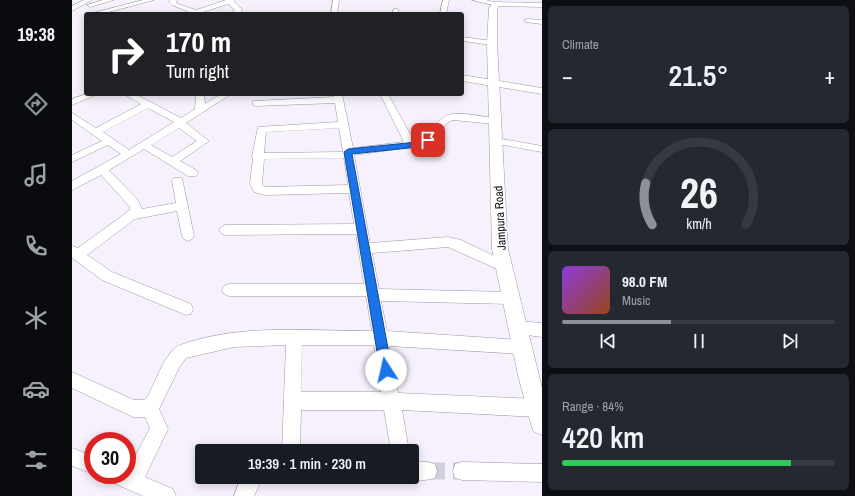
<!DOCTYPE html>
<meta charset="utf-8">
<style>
body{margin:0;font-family:"Archivo Narrow",sans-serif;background:#242831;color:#f1f3f6;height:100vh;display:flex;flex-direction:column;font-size:15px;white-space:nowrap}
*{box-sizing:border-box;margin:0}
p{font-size:13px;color:#9ea1a6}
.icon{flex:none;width:22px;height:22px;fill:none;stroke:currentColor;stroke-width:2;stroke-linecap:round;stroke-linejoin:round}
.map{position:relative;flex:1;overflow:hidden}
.sheet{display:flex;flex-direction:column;gap:6px;padding:6px;background:#0d0f14;width:313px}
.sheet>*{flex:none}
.guide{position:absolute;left:12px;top:12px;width:380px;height:84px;border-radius:4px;box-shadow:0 2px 10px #0003;background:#202124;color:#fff;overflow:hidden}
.speed{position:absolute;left:12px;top:432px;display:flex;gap:8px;font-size:20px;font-weight:700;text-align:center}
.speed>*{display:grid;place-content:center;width:52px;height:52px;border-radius:50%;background:#171b24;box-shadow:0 2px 10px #0003;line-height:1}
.speed .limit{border:6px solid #d22;background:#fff;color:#111}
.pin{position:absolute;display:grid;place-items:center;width:34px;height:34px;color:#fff;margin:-17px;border-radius:8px;box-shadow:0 2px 6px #0006}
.me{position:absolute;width:44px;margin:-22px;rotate:350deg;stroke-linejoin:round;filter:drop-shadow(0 0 3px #0008)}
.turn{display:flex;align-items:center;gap:14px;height:84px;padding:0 16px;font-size:18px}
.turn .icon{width:52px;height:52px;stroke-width:2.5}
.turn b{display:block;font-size:28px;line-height:34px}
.big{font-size:30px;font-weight:600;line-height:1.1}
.sheet .widget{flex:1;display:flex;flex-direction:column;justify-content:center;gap:6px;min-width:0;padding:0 14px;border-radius:6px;background:#242831}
.sheet .dial{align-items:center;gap:0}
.dial svg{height:104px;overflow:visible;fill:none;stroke:#363941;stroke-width:7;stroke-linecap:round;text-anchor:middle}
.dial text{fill:#f1f3f6;stroke:none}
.song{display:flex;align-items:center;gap:12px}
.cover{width:48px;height:48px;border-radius:6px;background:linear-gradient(135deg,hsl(270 70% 55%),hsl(20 70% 35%))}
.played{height:4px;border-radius:2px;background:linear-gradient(90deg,#8c9099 40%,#363941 40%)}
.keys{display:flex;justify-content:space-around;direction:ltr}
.heat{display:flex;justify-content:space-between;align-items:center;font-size:22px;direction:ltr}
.charge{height:6px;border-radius:3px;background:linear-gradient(90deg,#34c759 84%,#363941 0)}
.trip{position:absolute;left:123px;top:444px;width:224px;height:40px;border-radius:4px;background:#171b24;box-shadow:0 2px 10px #0003;font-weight:600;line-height:40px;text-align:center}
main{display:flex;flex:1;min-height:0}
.dock{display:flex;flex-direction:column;width:72px;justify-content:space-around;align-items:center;background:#090b0e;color:#9ea1a6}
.dock .icon{width:28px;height:28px}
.dock .on{color:#8c9099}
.dock b{font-size:18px;color:#f1f3f6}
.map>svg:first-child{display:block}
</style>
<main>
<nav class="dock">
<b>19:38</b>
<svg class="icon on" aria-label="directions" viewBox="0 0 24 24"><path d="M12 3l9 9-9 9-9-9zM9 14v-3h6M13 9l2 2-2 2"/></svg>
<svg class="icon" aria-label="music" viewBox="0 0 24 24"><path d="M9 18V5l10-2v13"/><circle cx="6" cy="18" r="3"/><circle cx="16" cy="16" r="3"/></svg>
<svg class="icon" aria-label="phone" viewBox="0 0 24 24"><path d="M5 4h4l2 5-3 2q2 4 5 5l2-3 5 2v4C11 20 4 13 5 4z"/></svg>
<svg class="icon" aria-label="climate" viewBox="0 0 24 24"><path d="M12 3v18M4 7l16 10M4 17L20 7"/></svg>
<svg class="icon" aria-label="car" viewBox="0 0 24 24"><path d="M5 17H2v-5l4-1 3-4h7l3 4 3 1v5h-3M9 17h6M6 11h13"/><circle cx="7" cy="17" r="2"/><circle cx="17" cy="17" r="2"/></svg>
<svg class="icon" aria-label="filters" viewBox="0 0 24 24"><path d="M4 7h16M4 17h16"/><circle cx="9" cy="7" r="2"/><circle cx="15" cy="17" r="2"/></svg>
</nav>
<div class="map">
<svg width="470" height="496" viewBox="0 0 470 496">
<rect width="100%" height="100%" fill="#f6f1fd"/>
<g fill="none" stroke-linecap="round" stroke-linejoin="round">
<path stroke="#d3cfda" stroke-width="17" stroke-dasharray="17 8" stroke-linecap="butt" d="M356,471H390"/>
<g stroke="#9c98a3" stroke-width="1">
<path id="minor" d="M12,0H20L0,11V6Z
M31,0H42L18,7L15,5Z
M71,0H82L29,14H17Z
M105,0L104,3L124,10L154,0H164L162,2L171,10L165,14H157L163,10L156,4L125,14H115L117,12L100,5L97,2L98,0Z
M261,0H267L265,14H259Z
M371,0H377L374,14H368Z
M400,0H414L428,4L425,6Z
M322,9H326V14H320Z
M455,19L470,20V24L453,22L452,21Z
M390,37L420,41L424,43L420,45L390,41Z
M390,75L470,88V94L390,81Z
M14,94H26L0,105V99Z
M52,94H63L109,118L123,109L124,94H132L133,104L149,94H159L114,123L137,141L108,161L124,170L126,173L124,176H116L72,149L37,170L65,199L70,209L104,203L100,181L102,178H110L122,236L120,239L116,241L112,239L110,236L105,211L63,219L15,255L40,272L119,304L121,309L119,314L114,315L30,280L0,258V246L6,248L58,210V207L29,175L0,190V181L49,154L36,145L0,162V155L30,141L0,120V113L24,128L69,104ZM76,108L102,122L57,150L31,132ZM107,128L125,141L100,157L79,145Z
M262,94H270L281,148L332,142L308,94H316L342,141C358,139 362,121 376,115C386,111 412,117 423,118L428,121L423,124L381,120L375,123L365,137L355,145L282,155L298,243L376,237L389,240L437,263L439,267L437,271L432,272L376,247L300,253L307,289L439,292L444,294L446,298L444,302L439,304L309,301L315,331L449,340L455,342L457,347L455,352L449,354L317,346L326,393L465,399L470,401V415L465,417L330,410L337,451H319L312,410H229L228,451H210L214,345L162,347L114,358L107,368L87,409L96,429L73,477L101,489L104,496H71L39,482L36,475H55V469L56,470L78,428L73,417H61L0,388V372L62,400H72L76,396C84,381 90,360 103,348C106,345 112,344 117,342C175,324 240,331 300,331L294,296H157L152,294L150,290L152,286L157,284H292L284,234L153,235L149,233L147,230L149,227L153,225L282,224L277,193L193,195L182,192L178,184L181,158L180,156L186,127L266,122L263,103L184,106L181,105V101L262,97ZM267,128L271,152L192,153L194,132ZM272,158L276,185L193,187L190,184L192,159ZM230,345H302L309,392H229Z
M424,138L470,146V152L420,143L419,141L420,139Z
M445,321L470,323V337L440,333L437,328L440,323Z
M0,448L21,456V474L0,466Z
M340,461L356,462L363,464L365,471L363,478C353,481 343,481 334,477H340Z
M390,462L470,464V482L390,480L383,478L381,471L383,464Z
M169,477H191L182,496H162Z"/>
</g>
<g stroke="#9c98a3" stroke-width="1">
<path id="tertiary" d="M422,2L470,3V7L427,6L425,9V43L436,249L470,388V435L462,432L459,424L446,375L420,249L415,43L417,8Z"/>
</g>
<use href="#minor" fill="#fff" fill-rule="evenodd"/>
<use href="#tertiary" fill="#fff" fill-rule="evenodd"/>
</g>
<path fill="#1a73e8" stroke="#114b97" d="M356,138L359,140L358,142L346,147L280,154L320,370L318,373L314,375L310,373L308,370L272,152L276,149L345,142Z"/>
<g text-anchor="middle" stroke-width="3" stroke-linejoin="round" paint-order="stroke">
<g font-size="12" fill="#0e0d11" stroke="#fff">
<text transform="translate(428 218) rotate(-93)" y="4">Jampura Road</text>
</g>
</g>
</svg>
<div class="speed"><div class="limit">30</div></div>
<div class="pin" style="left:356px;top:140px;background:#d93025"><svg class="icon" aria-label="arrive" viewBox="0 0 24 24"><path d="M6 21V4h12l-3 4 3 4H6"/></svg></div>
<svg class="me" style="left:314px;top:370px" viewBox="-20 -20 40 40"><circle r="19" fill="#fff"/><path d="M0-13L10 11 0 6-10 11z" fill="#1a73e8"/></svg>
<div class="trip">19:39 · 1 min · 230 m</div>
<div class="guide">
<div class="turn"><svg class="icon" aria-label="right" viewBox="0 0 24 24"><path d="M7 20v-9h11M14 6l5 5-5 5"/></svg><div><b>170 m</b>Turn right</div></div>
</div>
</div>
<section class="sheet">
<div class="widget"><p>Climate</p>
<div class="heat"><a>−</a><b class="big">21.5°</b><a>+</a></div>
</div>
<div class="widget dial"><svg viewBox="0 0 100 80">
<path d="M14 69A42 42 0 1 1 86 69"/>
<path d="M14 69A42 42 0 0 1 9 37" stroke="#8c9099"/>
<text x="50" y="56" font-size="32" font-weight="700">26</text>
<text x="50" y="72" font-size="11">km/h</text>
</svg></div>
<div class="widget">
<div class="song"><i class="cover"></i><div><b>98.0 FM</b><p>Music</p></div></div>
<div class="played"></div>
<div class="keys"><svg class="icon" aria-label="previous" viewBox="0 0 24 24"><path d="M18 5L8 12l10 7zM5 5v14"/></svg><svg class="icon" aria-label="pause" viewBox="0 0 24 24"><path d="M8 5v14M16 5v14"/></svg><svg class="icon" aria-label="next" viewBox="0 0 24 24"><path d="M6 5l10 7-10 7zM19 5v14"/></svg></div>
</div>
<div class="widget"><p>Range · 84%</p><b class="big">420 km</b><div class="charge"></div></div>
</section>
</main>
